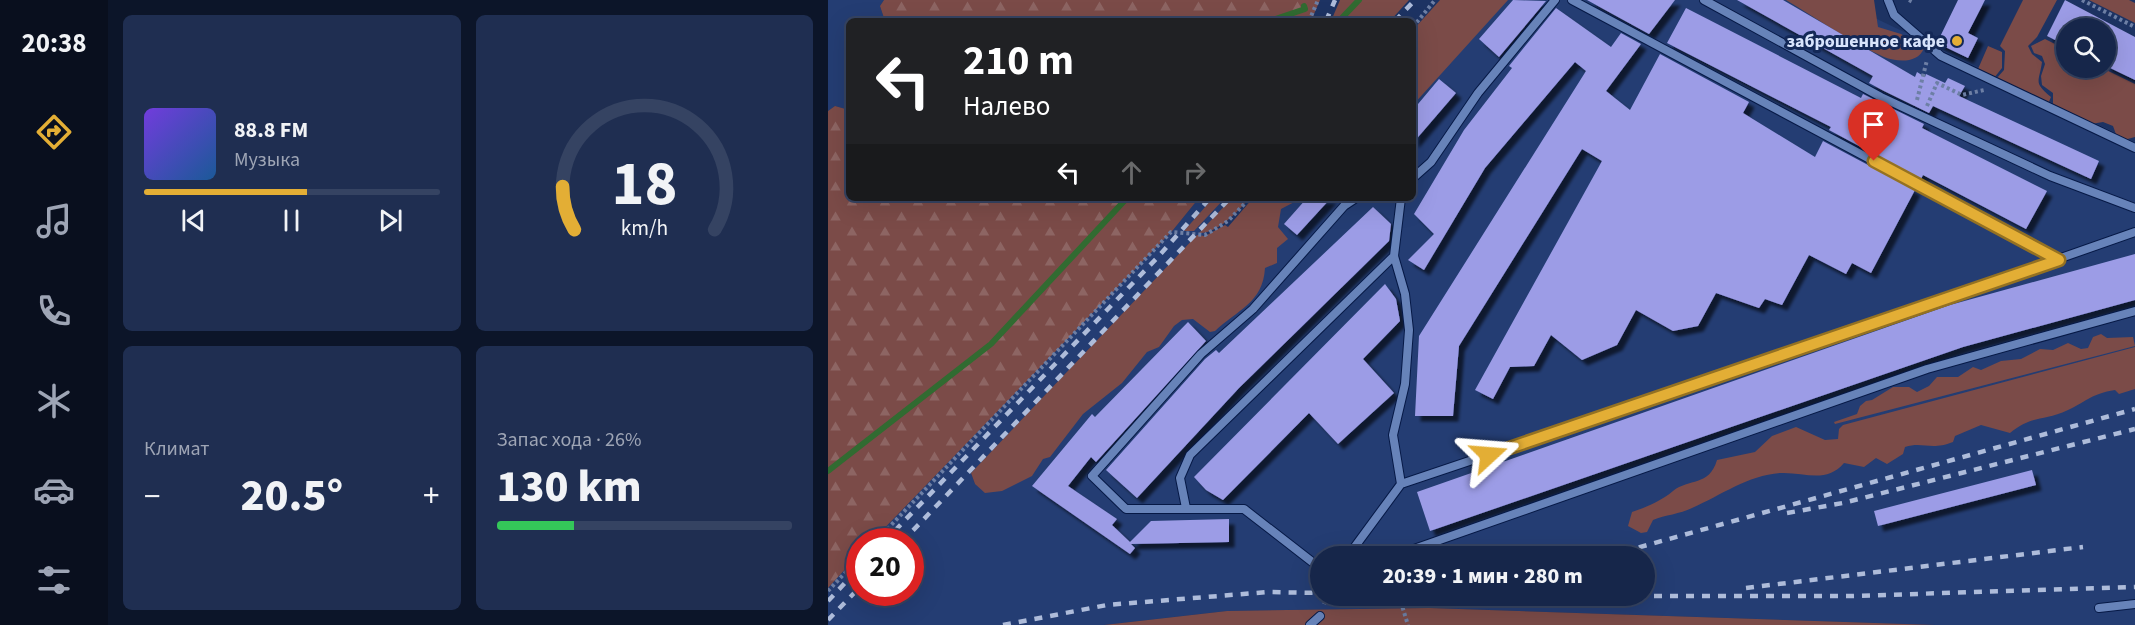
<!DOCTYPE html>
<html lang="ru">
<meta charset="utf-8">
<style>
body{margin:0;font-family:"Source Sans 3",sans-serif;background:#1f2e51;color:#f1f3f6;height:100vh;display:flex;flex-direction:column;font-size:22px;white-space:nowrap}
*{box-sizing:border-box;margin:0}
p{font-size:20px;color:#9ea5b5}
.icon{flex:none;width:33px;height:33px;fill:none;stroke:currentColor;stroke-width:2;stroke-linecap:round;stroke-linejoin:round}
.map{position:relative;flex:1;overflow:hidden}
.side{display:flex;flex-direction:column;gap:15px;padding:15px;background:#0c1529;width:720px}
.side>*{flex:none}
.hud{position:absolute;left:18px;top:18px;width:570px;height:183px;border-radius:9px;box-shadow:0 6px 24px #0002,0 0 0 2px #354362;background:#202124;color:#fff;overflow:hidden}
.controls{position:absolute;left:1228px;top:18px;display:grid;gap:12px}
.controls a{display:grid;place-items:center;width:60px;height:60px;border-radius:50%;background:#16264a;box-shadow:0 6px 24px #0002,0 0 0 2px #354362;font-size:30px}
.speed{position:absolute;left:18px;top:528px;display:flex;gap:12px;font-size:30px;font-weight:700;text-align:center}
.speed>*{display:grid;place-content:center;width:78px;height:78px;border-radius:50%;background:#16264a;box-shadow:0 6px 24px #0002,0 0 0 2px #354362;line-height:1}
.speed .limit{border:9px solid #d22;background:#fff;color:#111}
.pin{position:absolute;display:grid;place-items:center;width:51px;height:51px;color:#fff;margin:-62px -26px;border-radius:50% 50% 50% 0;rotate:-45deg;box-shadow:0 0 6px #0007}
.pin .icon{rotate:45deg}
.me{position:absolute;width:66px;margin:-33px;rotate:71deg;stroke-linejoin:round;filter:drop-shadow(0 0 4px #0008)}
.turn{display:flex;align-items:center;gap:21px;height:126px;padding:0 18px;font-size:27px}
.turn .icon{width:78px;height:78px;stroke-width:2.5}
.turn b{display:block;font-size:42px;line-height:51px}
.lanes{display:flex;align-items:center;height:57px;padding:0 18px;background:#0003;justify-content:center;gap:30px;direction:ltr}
.lanes .off{opacity:.35}
.big{font-size:45px;font-weight:800;line-height:1.1}
.side .widget{flex:1;display:flex;flex-direction:column;justify-content:center;gap:9px;min-width:0;padding:0 21px;border-radius:9px;background:#1f2e51}
.side .dial{align-items:center;gap:0}
.dial svg{height:156px;overflow:visible;fill:none;stroke:#354362;stroke-width:7;stroke-linecap:round;text-anchor:middle}
.dial text{fill:#f1f3f6;stroke:none}
.song{display:flex;align-items:center;gap:18px}
.cover{width:72px;height:72px;border-radius:9px;background:linear-gradient(135deg,hsl(260 70% 55%),hsl(210 70% 35%))}
.played{height:6px;border-radius:3px;background:linear-gradient(90deg,#e3ae35 55%,#354362 55%)}
.keys{display:flex;justify-content:space-around;direction:ltr}
.heat{display:flex;justify-content:space-between;align-items:center;font-size:33px;direction:ltr}
.charge{height:9px;border-radius:4px;background:linear-gradient(90deg,#34c759 26%,#354362 0)}
.side .tiles{flex:1;display:grid;gap:15px;grid-template-columns:repeat(2,1fr)}
.trip{position:absolute;left:482px;top:546px;width:345px;height:60px;border-radius:30px;background:#16264a;box-shadow:0 6px 24px #0002,0 0 0 2px #354362;font-weight:800;line-height:60px;text-align:center}
main{display:flex;flex:1;min-height:0}
.tabs{display:flex;flex-direction:column;width:108px;justify-content:space-around;align-items:center;background:#090f1e;color:#9ea5b5}
.tabs .icon{width:42px;height:42px}
.tabs .on{color:#e3ae35}
.tabs b{font-size:27px;color:#f1f3f6}
.map>svg:first-child{display:block}
</style>
<main>
<nav class="tabs">
<b>20:38</b>
<svg class="icon on" aria-label="directions" viewBox="0 0 24 24"><path d="M12 3l9 9-9 9-9-9zM9 14v-3h6M13 9l2 2-2 2"/></svg>
<svg class="icon" aria-label="music" viewBox="0 0 24 24"><path d="M9 18V5l10-2v13"/><circle cx="6" cy="18" r="3"/><circle cx="16" cy="16" r="3"/></svg>
<svg class="icon" aria-label="phone" viewBox="0 0 24 24"><path d="M5 4h4l2 5-3 2q2 4 5 5l2-3 5 2v4C11 20 4 13 5 4z"/></svg>
<svg class="icon" aria-label="climate" viewBox="0 0 24 24"><path d="M12 3v18M4 7l16 10M4 17L20 7"/></svg>
<svg class="icon" aria-label="car" viewBox="0 0 24 24"><path d="M5 17H2v-5l4-1 3-4h7l3 4 3 1v5h-3M9 17h6M6 11h13"/><circle cx="7" cy="17" r="2"/><circle cx="17" cy="17" r="2"/></svg>
<svg class="icon" aria-label="filters" viewBox="0 0 24 24"><path d="M4 7h16M4 17h16"/><circle cx="9" cy="7" r="2"/><circle cx="15" cy="17" r="2"/></svg>
</nav>
<section class="side">
<div class="tiles">
<div class="widget">
<div class="song"><i class="cover"></i><div><b>88.8 FM</b><p>Музыка</p></div></div>
<div class="played"></div>
<div class="keys"><svg class="icon" aria-label="previous" viewBox="0 0 24 24"><path d="M18 5L8 12l10 7zM5 5v14"/></svg><svg class="icon" aria-label="pause" viewBox="0 0 24 24"><path d="M8 5v14M16 5v14"/></svg><svg class="icon" aria-label="next" viewBox="0 0 24 24"><path d="M6 5l10 7-10 7zM19 5v14"/></svg></div>
</div>
<div class="widget dial"><svg viewBox="0 0 100 80">
<path d="M14 69A42 42 0 1 1 86 69"/>
<path d="M14 69A42 42 0 0 1 8 47" stroke="#e3ae35"/>
<text x="50" y="56" font-size="32" font-weight="700">18</text>
<text x="50" y="72" font-size="11">km/h</text>
</svg></div>
<div class="widget"><p>Климат</p>
<div class="heat"><a>−</a><b class="big">20.5°</b><a>+</a></div>
</div>
<div class="widget"><p>Запас хода · 26%</p><b class="big">130 km</b><div class="charge"></div></div>
</div>
</section>
<div class="map">
<svg width="1307" height="625" viewBox="0 0 1307 625">
<defs>
<pattern id="forest-firs" width="22" height="20" patternUnits="userSpaceOnUse" patternTransform="scale(1.5)"><rect width="22" height="20" fill="#7b4b48"/><path d="M5 1l3.5 6h-7zM16 11l3.5 6h-7z" fill="#8d6563"/></pattern>
<filter id="shadow"><feDropShadow dx="5.5" dy="5.5" stdDeviation="1.5" flood-color="#0009"/></filter>
</defs>
<rect width="100%" height="100%" fill="#1d3363"/>
<path fill="#243d73" fill-rule="evenodd" d="M0,0H56L52,6L57,21H21V110L7,106L0,111Z
M628,0H1009L1307,142V625H1107L601,608L399,611L276,625H0V588L31,554L32,592H82V542L44,541L345,230L371,198H421L399,220L374,236L369,235L143,473L147,484L438,198H585V45ZM492,556H816V596H492Z"/>
<path fill="#7b4b48" d="M512,0H581L562,21H503Z
M612,0H680L585,105V30Z
M958,0H1046L1050,27L1073,34L1096,48C1090,64 1069,62 1056,57C1024,43 988,18 958,0Z
M1195,0H1229L1209,37L1200,46L1204,54L1214,62C1211,83 1205,82 1223,97L1220,104L1168,79L1176,70L1177,51L1172,46Z
M1261,0H1301L1307,3V23Z
M1217,39L1239,50V68H1274L1307,84V137L1296,140L1289,137L1285,126L1275,122L1263,124L1225,105V93L1214,85L1213,76L1217,64L1214,56L1206,53L1203,46Z
M1160,46L1174,52V68L1166,78L1150,69Z
M385,198H397L366,231H356Z
M404,198H421C411,211 389,234 371,233Z
M425,198H474L453,209L450,227L460,239L449,248V263L437,268C435,303 409,310 387,331L382,332L365,319L354,320L346,326L331,347L319,352L294,383L255,414L222,457L215,459L204,476L174,491L157,493L147,484L143,473L369,235L377,236L397,225L400,227Z
M1273,334L1279,338L1305,337L1307,346L1007,424L1006,422L1029,414L1032,406L1038,401L1044,400L1065,387H1081L1089,392L1101,386L1109,377H1130L1145,367L1153,370L1173,361L1193,359L1212,349L1225,350L1240,343L1253,349L1260,348L1265,337Z
M1307,347V389L1291,394L1287,390C1263,394 1261,400 1240,410C1215,422 1205,414 1182,433L1153,425L1127,436L1125,442C1102,451 1095,441 1077,447L1075,454L1059,464L1048,458L1036,467L1016,463C998,484 977,472 953,473C920,475 894,495 864,508C852,514 837,515 825,520L819,532L813,533L800,526L804,512C819,507 833,501 845,491C861,478 881,487 889,460L927,452L944,436L968,427L997,440L1010,439L1011,429L1015,425Z
M601,608L1107,625H276L399,611Z"/>
<path fill="url(#forest-firs)" d="M56,0H492L483,21H57L52,6Z
M7,106L21,110V198H371L345,230L44,541L32,542L31,554L0,588V111Z"/>
<g fill="none" stroke-linecap="round" stroke-linejoin="round">
<path stroke="#316b31" stroke-width="6" d="M512,20L531,0
M442,21L477,9L476,6
M0,471L163,344L299,198"/>
</g>
<path fill="#9c9ce6" filter="url(#shadow)" d="M685,0L718,1L671,57L651,39Z
M759,0H847L821,34Z
M909,0H955L1087,77L1089,72L1097,77L1098,74L1117,83L1120,78L1137,86L1131,96L1271,161L1263,179L1105,106L1101,113L1056,91L1041,83L1045,76Z
M1130,0H1157L1140,33L1150,38L1140,58L1109,43Z
M1237,0L1307,37V80L1278,66V28H1239V46L1219,36Z
M728,8L783,47L793,33L813,44L778,91L802,110L832,54L921,102L915,113L987,157L995,141L1087,190L1043,273L1024,263L1018,274L981,255L954,305L937,299L931,308L888,293L870,326L845,331L808,310L789,345L754,360L723,335L706,366L682,367L665,399L647,390L774,161L754,149L631,346L625,416H587L591,336L758,71L747,62L657,168L596,270L580,260L606,234L586,214L636,130L684,68L681,66Z
M858,8L1033,98L1035,94L1096,124L1094,128L1219,191L1198,229L1095,175L1093,179L1001,130L1003,127L839,43Z
M611,79L628,93L585,143V110Z
M479,198H503L469,235L456,224Z
M545,207L563,224L561,241L411,388L309,498L278,470L377,359L388,350L391,353Z
M1307,254V300L1135,347L602,531L589,492L1122,305Z
M557,284L568,299L572,321L535,359L566,393L510,444L481,413L395,500L378,490L366,477Z
M360,322L378,341L268,462L263,457L240,486L289,519L284,525L302,542L323,521L401,519V542L303,544L307,548L302,554L204,486L264,414L267,417Z
M1204,470L1208,485L1050,526L1046,511Z"/>
<g fill="none" stroke-linecap="round" stroke-linejoin="round">
<g stroke="#061946" stroke-width="10">
<path id="service" d="M744,0L1231,260
M876,0L1053,97L1222,176L1307,208
M1060,0L1066,15L1113,56L1307,148
M585,178L603,162L650,93L727,0
M573,198L566,256L577,294L581,330L577,384L565,435L573,484
M358,508L352,478L362,455L566,256
M520,556L573,484L945,359L1307,232
M566,556L1099,369L1307,311
M492,568L416,509H298L264,476L373,354L425,309L516,206L528,198
M1271,608L1307,604
M482,625L492,616"/>
</g>
<path stroke="#6d7fa5" stroke-width="4" stroke-dasharray="3 3" stroke-linecap="butt" d="M1081,0L1085,2
M1254,0L1307,27
M481,21L490,0
M585,27L607,0
M1089,100L1099,60
M1099,106L1109,83L1134,95L1156,90
M47,542L343,232L377,235L400,221L422,198
M0,591L32,557
M571,596L580,625
M496,604L499,596"/>
<use href="#service" stroke="#6783b9" stroke-width="8"/>
<path stroke="#aebcda" stroke-width="4.5" stroke-dasharray="8 8" stroke-linecap="butt" d="M498,21L507,0
M567,21L587,0
M959,513L1015,503L1307,429
M56,542L329,258L382,198
M74,542L402,198
M780,556L1307,409
M918,588L1255,547
M650,596H1023L1307,587
M0,601L32,567
M0,620L32,587
M175,625L279,605L440,592L492,593"/>
</g>
<g fill="none" stroke-linecap="round" stroke-linejoin="round">
<g stroke="#947122" stroke-width="15">
<path id="route" d="M661,455L1231,260L1046,161"/>
</g>
<use href="#route" stroke="#e3ae35" stroke-width="10"/>
</g>
<circle fill="#e3ae35" stroke="#132857" stroke-width="2" cx="1129" cy="41" r="6"/>
<g text-anchor="middle" stroke-width="6" stroke-linejoin="round" paint-order="stroke">
<g font-size="18" font-weight="bold" fill="#d8e4fc" stroke="#132857" text-anchor="end">
<text x="1117" y="47">заброшенное кафе</text>
</g>
</g>
</svg>
<div class="controls">
<a><svg class="icon" aria-label="search" viewBox="0 0 24 24"><circle cx="10" cy="10" r="6"/><path d="M15 15l6 6"/></svg></a>
</div>
<div class="speed"><div class="limit">20</div></div>
<div class="pin" style="left:1046px;top:161px;background:#d93025"><svg class="icon" aria-label="arrive" viewBox="0 0 24 24"><path d="M6 21V4h12l-3 4 3 4H6"/></svg></div>
<svg class="me" style="left:661px;top:455px" viewBox="-20 -20 40 40"><path d="M0-17L14 15 0 8-14 15z" fill="#e3ae35" stroke="#fff" stroke-width="4"/></svg>
<div class="trip">20:39 · 1 мин · 280 m</div>
<div class="hud">
<div class="turn"><svg class="icon" aria-label="left" viewBox="0 0 24 24"><path d="M17 20v-9H6M10 6l-5 5 5 5"/></svg><div><b>210 m</b>Налево</div></div>
<div class="lanes"><svg class="icon" aria-label="left" viewBox="0 0 24 24"><path d="M17 20v-9H6M10 6l-5 5 5 5"/></svg><svg class="icon off" aria-label="ahead" viewBox="0 0 24 24"><path d="M12 20V5M6 11l6-6 6 6"/></svg><svg class="icon off" aria-label="right" viewBox="0 0 24 24"><path d="M7 20v-9h11M14 6l5 5-5 5"/></svg></div>
</div>
</div>
</main>
